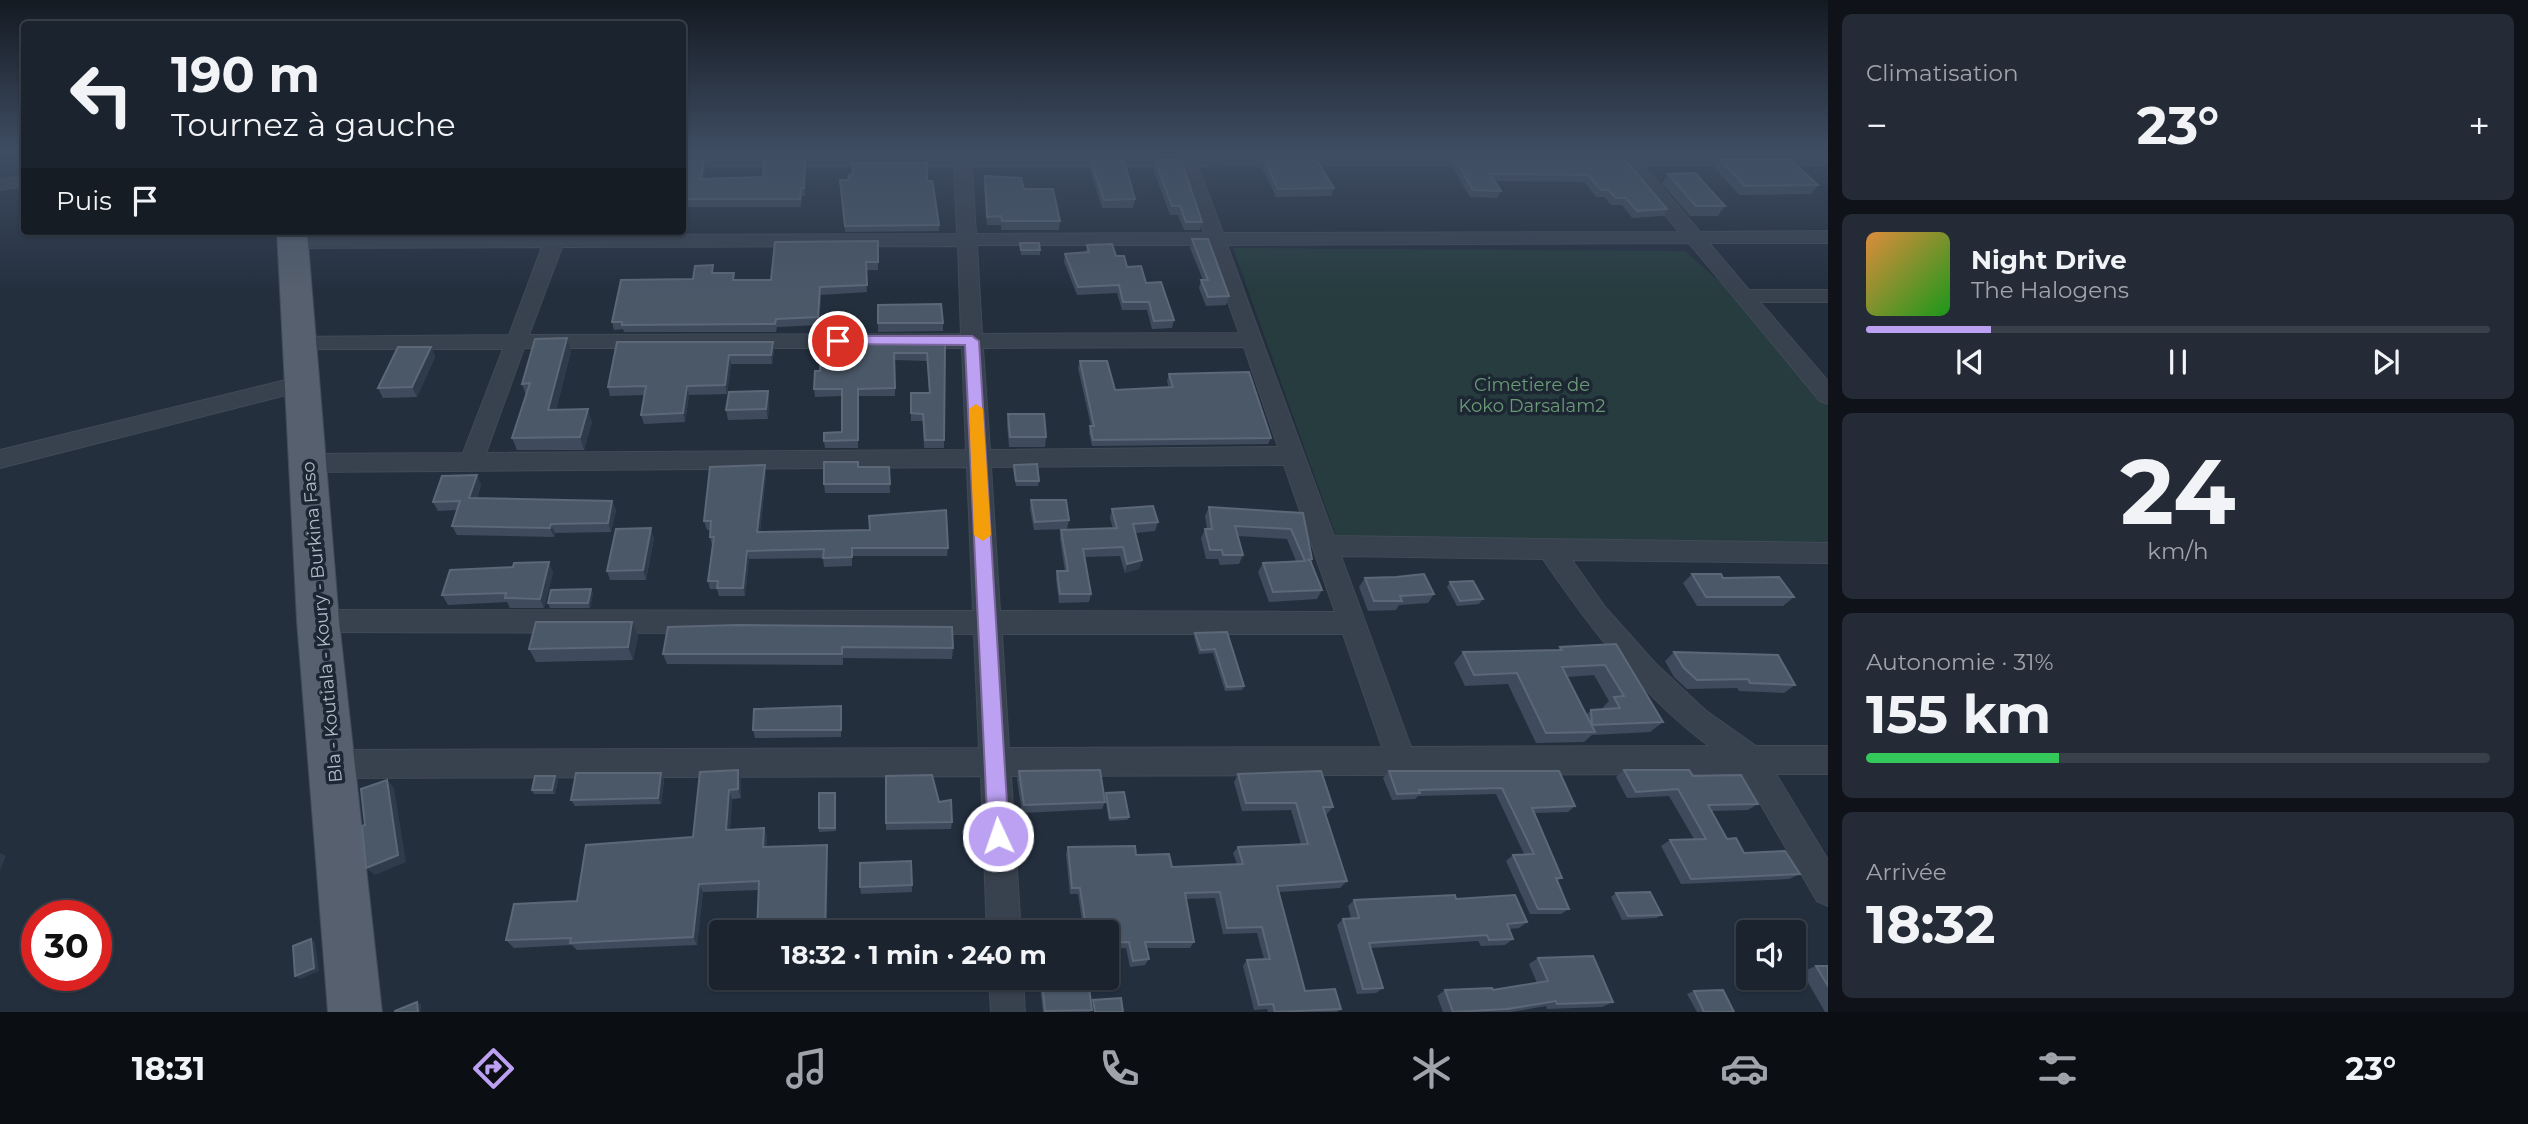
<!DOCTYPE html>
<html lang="fr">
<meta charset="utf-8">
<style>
body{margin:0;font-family:Montserrat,sans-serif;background:#242b36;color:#f1f3f6;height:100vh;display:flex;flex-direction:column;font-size:26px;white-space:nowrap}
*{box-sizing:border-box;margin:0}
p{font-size:23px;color:#a0a4aa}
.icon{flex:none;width:38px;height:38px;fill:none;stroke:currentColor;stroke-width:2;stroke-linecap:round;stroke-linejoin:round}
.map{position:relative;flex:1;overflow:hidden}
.panel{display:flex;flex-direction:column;gap:14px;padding:14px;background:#0f1319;width:700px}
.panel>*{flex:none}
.guide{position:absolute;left:21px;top:21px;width:665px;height:214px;border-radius:7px;box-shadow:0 2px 5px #0004,0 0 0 2px #39404a;background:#1b232e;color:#f1f3f6;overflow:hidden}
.fabs{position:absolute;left:1736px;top:920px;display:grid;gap:14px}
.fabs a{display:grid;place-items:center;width:70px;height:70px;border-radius:7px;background:#1b232e;box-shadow:0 2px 5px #0004,0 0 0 2px #39404a;font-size:35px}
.speed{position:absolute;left:21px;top:900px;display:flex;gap:14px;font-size:35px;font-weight:700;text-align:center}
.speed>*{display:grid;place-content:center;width:91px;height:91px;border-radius:50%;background:#1b232e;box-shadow:0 2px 5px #0004,0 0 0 2px #39404a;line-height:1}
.speed .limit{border:10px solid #d22;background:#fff;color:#111}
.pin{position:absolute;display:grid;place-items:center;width:60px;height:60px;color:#fff;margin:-30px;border:4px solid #fff;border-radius:50%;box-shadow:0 2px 7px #0007}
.me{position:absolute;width:77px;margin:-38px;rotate:357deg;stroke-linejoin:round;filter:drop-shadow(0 0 5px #0008)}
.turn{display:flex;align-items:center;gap:24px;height:147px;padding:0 35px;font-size:32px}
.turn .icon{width:91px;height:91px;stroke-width:2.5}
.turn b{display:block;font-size:49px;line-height:60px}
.then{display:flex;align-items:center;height:66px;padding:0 35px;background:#0003;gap:14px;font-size:26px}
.big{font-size:52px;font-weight:700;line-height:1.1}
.panel .widget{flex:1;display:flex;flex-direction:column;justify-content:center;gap:10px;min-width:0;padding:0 24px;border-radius:10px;background:#242b36}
.panel .dial{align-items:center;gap:0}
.dial b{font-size:91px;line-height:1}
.song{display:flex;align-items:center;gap:21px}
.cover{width:84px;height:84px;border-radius:10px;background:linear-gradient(135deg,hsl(30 70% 55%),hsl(120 70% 35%))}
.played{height:7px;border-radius:4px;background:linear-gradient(90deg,#bca0f2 20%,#39404a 20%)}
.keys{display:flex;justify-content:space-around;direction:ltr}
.heat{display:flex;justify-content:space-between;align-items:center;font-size:38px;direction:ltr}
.charge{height:10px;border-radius:5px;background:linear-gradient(90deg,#34c759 31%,#39404a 0)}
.trip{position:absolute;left:709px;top:920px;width:410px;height:70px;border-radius:7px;background:#1b232e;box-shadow:0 2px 5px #0004,0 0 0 2px #39404a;font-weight:700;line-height:70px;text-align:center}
.tab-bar{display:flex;height:112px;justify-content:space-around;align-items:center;background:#0b0e12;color:#a0a4aa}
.tab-bar .icon{width:49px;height:49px}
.tab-bar .on{color:#bca0f2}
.tab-bar b{font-size:32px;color:#f1f3f6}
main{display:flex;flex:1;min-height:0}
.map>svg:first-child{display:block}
</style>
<main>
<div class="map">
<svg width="1828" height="1012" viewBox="0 0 1828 1012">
<rect width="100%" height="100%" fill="#242f3e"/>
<path fill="#263c3f" d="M1233,248L1685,251L1741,301L1828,407V545L1337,539Z"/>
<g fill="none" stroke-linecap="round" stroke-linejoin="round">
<g stroke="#414a57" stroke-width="2">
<path id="minor" d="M954,150H970L971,156L1177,155L1176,150H1192L1195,155H1616L1617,150H1629L1634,155H1828V165H1643L1700,232L1828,231V243H1709L1749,290H1828V302H1760L1828,381V404L1820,401L1689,243L1227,245L1334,536L1828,543V563L1572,560L1605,607L1655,663L1705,710L1756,746H1828V774H1776L1828,860V906L1817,901L1743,774L1011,776L1021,933H987L981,776L334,778L323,774L319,764L323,754L334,750L979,748L974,634L318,632L308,629L305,621L308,613L318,610L973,611L967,467L308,472L300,469L296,463L300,457L308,454L463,453L503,349H299L292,347L288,342L292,337L509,335L542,247L293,248L283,242L293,236L547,235L549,231H567L566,235L957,234L954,166H682V156H954ZM1624,165L1679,232L1223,233L1198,166ZM972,166H1181L1204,233L976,234ZM977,245H1208L1239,333L982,334ZM958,246L961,334L529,335L562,247ZM1244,347L1278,447L990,450L983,348ZM524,348H962L966,450L486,453ZM1284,465L1335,612L1000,611L991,467ZM1341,556L1543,559C1591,629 1641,695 1709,746L1411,747ZM1002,634H1343L1382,747L1009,748Z
M24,176V186L0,190V180Z
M302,376L310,379L313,384L310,389L0,468V450Z
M989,978H1023L1025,1012H991Z"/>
</g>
<g stroke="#414a57" stroke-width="2">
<path id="primary" d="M277,231H307L339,621L382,1012H328L297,621Z"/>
</g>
<use href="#minor" fill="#38414e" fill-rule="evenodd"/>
<use href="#primary" fill="#56606e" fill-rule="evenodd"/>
</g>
<path fill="#3f4b5c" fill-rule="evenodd" d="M682,150H703V153L682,154Z
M1156,150H1175L1174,152H1157Z
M1452,150H1559L1557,152H1454Z
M1720,159L1818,185L1811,194L1739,195L1715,168Z
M1155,160L1202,222L1200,230H1184L1178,215H1170L1153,169Z
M682,161L705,169L704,178L763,177L805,161V196H802L801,207H682Z
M1091,161L1135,199L1133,208H1102L1090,169Z
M1265,161L1334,188L1331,196L1276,197L1262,168Z
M1456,161H1626L1667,209L1663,216L1632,218L1622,205H1611L1604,197H1596L1584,182L1494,181L1501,191L1497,198L1470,197L1453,168Z
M1668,174L1725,206L1718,216H1690L1662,184Z
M985,176L1024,189L1060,221L1059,230H1001V225H987L984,185Z
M840,180L927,181L939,225V231L845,232Z
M1192,239L1229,296L1226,305L1206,306L1199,288L1201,280H1203L1190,248Z
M878,241V270H866L867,292L821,295L819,325L777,327L776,332H624L623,329L614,330L612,322L693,279L714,273L735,280H771Z
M1020,243L1040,250V255H1021Z
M1087,245L1116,256L1146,283L1174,320L1172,328L1152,329L1147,310H1122L1117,293L1077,295L1064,262L1065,254L1086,253Z
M878,305L943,323V331L878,332Z
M773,342L774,351L772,364H731L727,394L689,395L685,422L644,424L641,415L644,395L610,396L608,387Z
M821,343H945L944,448H924L923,421H911V393H929L927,361L895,360V396H858V448H825L824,441L842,432V396L815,397L814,389L820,371Z
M431,347L435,357L417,397L383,398L378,388Z
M571,351L556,410L592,422L584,450H517L512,438L526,395L522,384Z
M1080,361L1115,390L1169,388L1167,381L1169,374L1271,438L1268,444L1092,446L1089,433L1090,426H1091L1078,368Z
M768,391L769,401L768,419L728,420L726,410Z
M1008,414L1046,437L1045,447H1009L1007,424Z
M1014,465L1039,481L1038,486H1016L1013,469Z
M858,467H889L890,493H825L824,484Z
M766,474L760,532L948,548L947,556H852V566L824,567L823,558L749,559L745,596H719L717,589H710L708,581L712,546L710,537L711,530H707L704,521Z
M481,484L477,499L612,501L616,510L611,532L555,533L554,537L457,535L452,526L457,510L438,511L433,502Z
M1031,500L1069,520L1067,529L1034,530L1030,509Z
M1209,507L1303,513L1312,559L1311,562L1322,590L1317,599L1269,602L1258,572L1263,563L1296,561L1287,539L1238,536L1243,555L1239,564L1220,565L1218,559H1206L1201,538L1205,529H1207L1205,516Z
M1112,509L1158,522L1155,531L1135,533L1142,560L1139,569L1125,573L1120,556L1085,557L1091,594L1089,602L1059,603L1056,579L1057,571H1065L1060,539L1061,530L1113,529L1110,518Z
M654,538L646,580H610L607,571Z
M553,572L544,608H510L507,602L448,605L442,595Z
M1692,574L1723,578L1794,597L1783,606H1697L1683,583Z
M1365,578L1434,594L1428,603L1399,605L1396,610L1368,611L1359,587Z
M1450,582L1483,599L1479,604L1457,606L1447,587Z
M593,593L590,608H550L548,603Z
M632,622L638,636L633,660L536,662L529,649Z
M668,627L953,648L952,659L843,658V665L667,664L663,654Z
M1227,632L1244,686L1242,690L1225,691L1213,653L1199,654L1194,637L1195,633Z
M1616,644L1663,722L1650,732L1592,735L1584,742L1536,743L1508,684L1465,686L1454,663L1463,652L1558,650L1560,647ZM1594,675L1609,701L1603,707L1604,709L1591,710L1587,714L1567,677Z
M1674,652L1795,685L1784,693L1739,691L1737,688L1687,689L1674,677L1665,661Z
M841,706V737L755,738L753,730Z
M738,770L741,779V798L732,799L730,829L764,828L767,837L766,847L827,845L828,853L759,890L703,892L697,945L577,950L572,945L514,948L506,940L693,837Z
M1624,770L1693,776L1758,804L1748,810L1711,811L1727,839L1744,853L1800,874L1789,879L1681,884L1661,846L1670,840L1694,839L1669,796L1627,798L1616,777Z
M1019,771L1105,802L1102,809L1022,813L1017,779Z
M1389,771H1559L1575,806L1568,812L1535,813L1562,878L1557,881L1569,909L1561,914H1530L1506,861L1513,855L1524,854L1496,794L1418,796L1415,799L1392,800L1383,778Z
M661,773L664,780L661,804L575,806L571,800Z
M1238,774L1333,807L1327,814H1325L1347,881L1340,888L1279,892L1305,991L1341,1009L1337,1012H1268L1267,1009L1254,1010L1243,966L1247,960L1264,959L1257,933L1223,934L1215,898L1186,899L1194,942L1190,948H1146L1149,959L1145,965L1130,967L1126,948L1106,949V933H1084L1078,894H1070L1066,854L1068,847L1136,855L1172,867L1237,864L1233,853L1238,847L1301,844L1291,810L1242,811L1234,782Z
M555,776L558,780L555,794H534L532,790Z
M886,776L939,802L952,822L951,829L886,830Z
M1106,793L1129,817L1127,820L1109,821L1105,797Z
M836,796V831L819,832V828Z
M911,861L912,892L861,894L860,887Z
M1616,893L1662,915L1656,918L1622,920L1611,897Z
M1456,899L1527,922L1519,928L1509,929L1513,939L1505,945L1481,946L1478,941L1370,948L1383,988L1376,993L1357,994L1337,925L1343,919L1351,918L1348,906L1354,900Z
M1538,958L1613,1002L1602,1007L1547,1009L1546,1006L1511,1012H1443L1437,996L1445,990H1493L1537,983L1529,964Z
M1816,966H1828V1012H1825L1802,972Z
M1042,981L1092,1010L1090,1012H1043L1040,987Z
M1694,991L1734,1012H1697L1687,994Z"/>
<path fill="#2f3b4b" d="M704,161L705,169L702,187L701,179Z
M820,287L821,295L819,325L818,317Z
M567,338L571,351L553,422L548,410Z
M773,342L774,351L772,364L771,355Z
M431,347L435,357L417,397L412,387Z
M729,355L731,364L727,394L725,385Z
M687,386L689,395L685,422L683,413Z
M768,391L769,401L768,419L766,409Z
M588,409L592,422L584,450L580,437Z
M765,465L766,474L759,541L757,532Z
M477,475L481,484L474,507L469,498Z
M612,501L616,510L611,532L608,523Z
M551,524L555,533L554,537L550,528Z
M651,528L654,538L646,580L643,570Z
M747,551L749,559L745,596L743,588Z
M1142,560L1139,569L1125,573L1127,564Z
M549,562L553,572L544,608L540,599Z
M591,589L593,593L590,608L588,603Z
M632,622L638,636L633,660L628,647Z
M738,770L741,779V798L738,789Z
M661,773L664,780L661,804L658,798Z
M555,776L558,780L555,794L552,790Z
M387,780L394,788L406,862L375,875L366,868Z
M729,790L732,799L729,838L726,830Z
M764,828L767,837L766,856L763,847Z
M827,845L828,853L827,933H825Z
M0,853L6,856L0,870Z
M699,884L703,892L697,945L693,937Z
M311,939L315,942L319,971L300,979L295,976Z
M417,1002L421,1004V1012H418Z"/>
<path fill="#4b5868" stroke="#5c6777" stroke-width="2" d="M1720,159H1790L1818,185L1745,186Z
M1155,160H1181L1202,222H1186L1180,206H1172Z
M682,161H704L701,179L763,177L764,161H805L804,188H801L800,199H682Z
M1091,161H1124L1135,199L1104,200Z
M1265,161H1317L1334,188L1278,189Z
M1456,161H1626L1667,209L1637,211L1626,198H1616L1608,190H1601L1588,175L1490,174L1501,191L1473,190Z
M852,163H927V181H932L933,185L939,225L845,226L840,180H848L849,175L853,174Z
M1695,173L1725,206H1696L1668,174Z
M985,176L1021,178L1024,189H1053L1060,221H1002L1001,216L987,217Z
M1192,239H1208L1229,296L1208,297L1201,280H1208Z
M878,241V262H866L867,285L820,287L818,317L776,319L775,324L622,325V322H612L621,280L693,279L695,266L713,265L712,273H734L733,280H771L775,242Z
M1020,243H1039L1040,250H1021Z
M1112,244L1116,256H1124L1127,267L1141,266L1146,283L1161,282L1174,320L1154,321L1149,302H1123L1119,285L1078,287L1065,254L1089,252L1087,245Z
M941,304L943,323H878V305Z
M567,338L548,410L588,409L580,437L512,438L530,383L522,384L535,339Z
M617,342H773L771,355H729L725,385L687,386L683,413L641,415L646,386L608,387Z
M821,343H945L944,440H925L923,414L911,413V393H930L927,353H894L895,388L858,389V440L824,441V433L842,432V389H814L815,371H820Z
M398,347H431L412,387L378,388Z
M1080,361H1107L1115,390L1173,387L1169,374L1249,372L1271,438L1093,440L1090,426H1094Z
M768,391L766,409L726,410L729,392Z
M1008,414H1044L1046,437H1010Z
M824,462H858V467H889L890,484H824Z
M1037,464L1039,481H1016L1014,465Z
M765,465L757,532L870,530L869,516L946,510L948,548H852V557L823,558L824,549L747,551L743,588H717L718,581H708L714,537H710L711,521H704L710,467Z
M477,475L469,498L612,501L608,523L551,524L550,528L452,526L460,501L433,502L442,476Z
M1031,500H1066L1069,520L1035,522Z
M1153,506L1158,522L1133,524L1142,560L1127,564L1123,547L1083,549L1091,594H1060L1057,571H1068L1061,530L1117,528L1112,509Z
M1209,507L1303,513L1312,559L1307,560H1310L1322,590L1273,592L1263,563L1305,561L1291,529L1235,526L1243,555H1223L1222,550H1210L1205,529H1212Z
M651,528L643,570L607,571L616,529Z
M549,562L540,599L505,598L506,593L442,595L450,570L513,567L514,563Z
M1424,574L1434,594L1400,596L1402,601H1374L1365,578L1396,577Z
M1692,574H1721L1723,578L1779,577L1794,597H1706Z
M1473,581L1483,599L1460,601L1450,582Z
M591,589L588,603H548L551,590Z
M536,622H632L628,647L529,649Z
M737,625L952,627L953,648L842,647V654H663L668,627Z
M1227,632L1244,686L1227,687L1215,649L1201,650L1195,633Z
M1616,644L1663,722L1592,725L1591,710L1620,708L1614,697L1624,696L1605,665L1562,667L1595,732L1546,733L1517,673L1474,675L1463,652L1562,650L1560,647Z
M1674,652L1778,655L1795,685L1750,683L1748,679L1697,680L1684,668Z
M841,706V730H753L754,709Z
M738,770V789L729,790L726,830L764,828L763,847L827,845L825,933H757L759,881L699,884L693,937L570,943L571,938L506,940L514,904L577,901L586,845L693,837L700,772Z
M1100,770L1105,802L1024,805L1019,771Z
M1624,770H1689L1693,776L1741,775L1758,804L1708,805L1727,839L1736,838L1744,853L1785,851L1800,874L1691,879L1670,840L1706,839L1678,789L1636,792Z
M1321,771L1333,807H1323L1347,881L1277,886L1305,991L1335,989L1341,1009L1275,1012L1273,1004L1259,1005L1247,960L1270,959L1262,927L1227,928L1220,892L1185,893L1194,942H1145L1149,959L1133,961L1129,942L1106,943V933H1087L1080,888H1072L1068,847L1135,846L1136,855L1169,854L1172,867L1243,864L1238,847L1308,844L1296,803H1246L1238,774Z
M1389,771H1559L1575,806L1532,808L1562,878H1556L1569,909H1538L1513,855L1534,854L1502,788L1419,790L1420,793L1397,794Z
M576,773H661L658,798L571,800Z
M932,775L939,802L951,800L952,822L886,823V776Z
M535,776H555L552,790H532Z
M387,780L398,855L366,868L362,826L365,825L361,789Z
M1124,792L1129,817L1110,818L1106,793Z
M819,793H835V828H819Z
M911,861L912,885L860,887V863Z
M1650,892L1662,915L1628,916L1616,893Z
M1455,895L1456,899L1515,895L1527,922L1507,924L1513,939L1489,940L1487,935L1369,943L1383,988L1363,989L1343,919L1359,918L1354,900Z
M889,923H932V933H889Z
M311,939L314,968L295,976L293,946Z
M1593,956L1613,1002L1557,1004L1556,1001L1507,1009L1453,1012L1445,990L1492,988L1493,990L1548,981L1538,958Z
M1816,966H1828V986Z
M1088,980L1092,1010L1045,1011L1042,981Z
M1723,990L1734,1012H1704L1694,991Z
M1121,998L1123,1012H1095L1093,1000Z
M417,1002L418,1012H395V1011Z"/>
<linearGradient id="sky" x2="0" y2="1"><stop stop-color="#141a22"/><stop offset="0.52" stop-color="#3f4d63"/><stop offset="1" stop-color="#3f4d63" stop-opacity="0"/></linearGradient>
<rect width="1828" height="291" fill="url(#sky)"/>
<path fill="#bca0f2" stroke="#7a689d" stroke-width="2" d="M838,336H972L979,341L1009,836L1006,844L998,846L991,844L988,836L965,345L833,344V338Z"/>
<path fill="#f59e0b" d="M976,404L983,409L991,535L983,541L974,535L969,409Z"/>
<g text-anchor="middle" stroke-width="7" stroke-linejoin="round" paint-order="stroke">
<g font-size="18" fill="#6b9a76" stroke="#1d2633">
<text x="1532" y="391">Cimetiere de<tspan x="1532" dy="21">Koko Darsalam2</tspan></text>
</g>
<g font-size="18" fill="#b4bcc9" stroke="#1d2633">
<text transform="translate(322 622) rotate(-95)" y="6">Bla - Koutiala - Koury - Burkina Faso</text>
</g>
</g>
</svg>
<div class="fabs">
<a><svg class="icon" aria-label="sound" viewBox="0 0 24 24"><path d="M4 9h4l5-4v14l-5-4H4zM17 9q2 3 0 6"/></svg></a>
</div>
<div class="speed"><div class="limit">30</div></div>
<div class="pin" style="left:838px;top:341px;background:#d93025"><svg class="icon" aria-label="arrive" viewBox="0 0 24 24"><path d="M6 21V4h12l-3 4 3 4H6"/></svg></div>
<svg class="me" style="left:998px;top:836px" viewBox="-20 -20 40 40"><circle r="17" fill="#bca0f2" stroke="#fff" stroke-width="3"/><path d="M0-11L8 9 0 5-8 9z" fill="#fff"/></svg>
<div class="trip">18:32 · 1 min · 240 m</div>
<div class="guide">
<div class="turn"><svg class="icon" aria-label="left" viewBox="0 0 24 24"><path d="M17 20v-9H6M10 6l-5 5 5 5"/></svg><div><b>190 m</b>Tournez à gauche</div></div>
<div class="then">Puis<svg class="icon" aria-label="arrive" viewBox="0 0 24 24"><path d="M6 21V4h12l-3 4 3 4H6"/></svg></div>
</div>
</div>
<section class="panel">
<div class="widget"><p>Climatisation</p>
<div class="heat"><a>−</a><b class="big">23°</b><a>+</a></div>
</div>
<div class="widget">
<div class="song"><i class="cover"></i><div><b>Night Drive</b><p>The Halogens</p></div></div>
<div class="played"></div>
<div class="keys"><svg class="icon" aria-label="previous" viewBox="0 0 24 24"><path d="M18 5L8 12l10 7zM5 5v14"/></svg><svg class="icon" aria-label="pause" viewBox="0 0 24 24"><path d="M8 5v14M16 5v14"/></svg><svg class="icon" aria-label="next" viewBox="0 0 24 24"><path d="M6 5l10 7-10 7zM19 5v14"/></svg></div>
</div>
<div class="widget dial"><b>24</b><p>km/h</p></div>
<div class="widget"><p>Autonomie · 31%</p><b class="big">155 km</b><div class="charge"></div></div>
<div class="widget"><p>Arrivée</p><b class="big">18:32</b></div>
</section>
</main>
<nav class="tab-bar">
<b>18:31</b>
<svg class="icon on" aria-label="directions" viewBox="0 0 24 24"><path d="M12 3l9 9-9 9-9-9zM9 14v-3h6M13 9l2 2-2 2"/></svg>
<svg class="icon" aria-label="music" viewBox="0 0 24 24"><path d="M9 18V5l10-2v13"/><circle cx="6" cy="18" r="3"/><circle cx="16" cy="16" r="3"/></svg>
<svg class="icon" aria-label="phone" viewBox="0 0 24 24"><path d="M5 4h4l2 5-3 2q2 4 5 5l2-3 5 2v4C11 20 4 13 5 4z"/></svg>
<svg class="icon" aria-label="climate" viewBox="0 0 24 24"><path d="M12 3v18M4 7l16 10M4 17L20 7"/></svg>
<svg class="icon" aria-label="car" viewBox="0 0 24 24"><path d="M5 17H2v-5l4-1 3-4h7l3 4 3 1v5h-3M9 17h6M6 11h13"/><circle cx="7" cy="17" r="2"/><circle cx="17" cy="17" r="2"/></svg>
<svg class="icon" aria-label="filters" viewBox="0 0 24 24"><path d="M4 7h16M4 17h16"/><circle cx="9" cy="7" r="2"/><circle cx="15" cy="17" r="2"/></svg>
<b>23°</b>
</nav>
